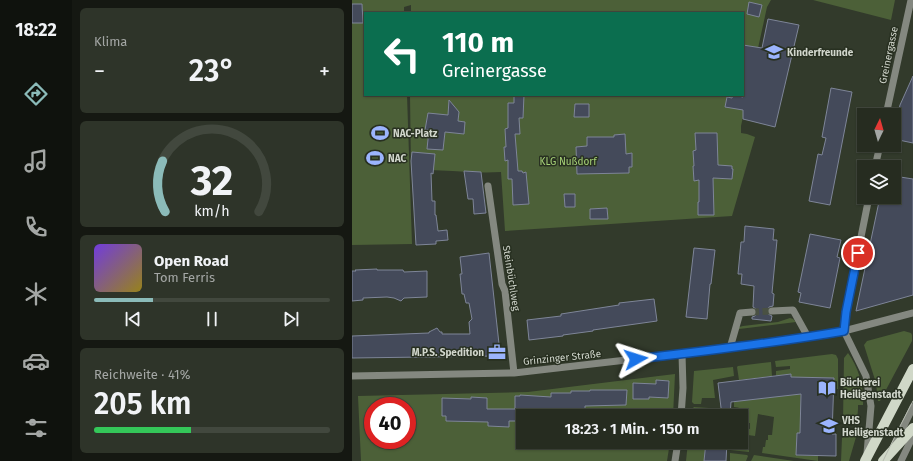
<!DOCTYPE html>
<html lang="de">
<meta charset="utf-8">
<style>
body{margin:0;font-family:"Fira Sans",sans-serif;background:#2e3429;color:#f1f3f6;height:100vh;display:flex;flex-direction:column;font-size:15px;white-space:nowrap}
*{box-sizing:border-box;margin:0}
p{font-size:13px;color:#a4a7a5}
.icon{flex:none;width:22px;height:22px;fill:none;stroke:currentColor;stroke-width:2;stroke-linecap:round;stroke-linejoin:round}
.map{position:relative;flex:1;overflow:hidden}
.panel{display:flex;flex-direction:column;gap:8px;padding:8px;background:#151812;width:280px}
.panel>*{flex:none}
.top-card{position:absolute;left:12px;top:12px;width:380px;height:84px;border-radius:0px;box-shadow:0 1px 3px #0004,0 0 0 1px #42483e;background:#0b6e4f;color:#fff;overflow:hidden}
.needle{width:26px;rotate:5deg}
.tools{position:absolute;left:505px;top:108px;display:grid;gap:8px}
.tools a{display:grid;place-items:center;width:44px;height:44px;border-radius:0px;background:#262c20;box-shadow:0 1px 3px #0004,0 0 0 1px #42483e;font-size:20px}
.speed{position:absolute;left:12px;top:397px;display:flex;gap:8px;font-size:20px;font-weight:700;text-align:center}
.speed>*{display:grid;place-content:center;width:52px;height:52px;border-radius:50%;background:#262c20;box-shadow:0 1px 3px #0004,0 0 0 1px #42483e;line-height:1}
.speed .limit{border:6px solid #d22;background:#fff;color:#111}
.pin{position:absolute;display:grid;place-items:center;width:34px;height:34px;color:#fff;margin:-17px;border:2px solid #fff;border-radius:50%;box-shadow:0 1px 4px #0007}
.me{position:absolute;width:44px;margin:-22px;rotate:84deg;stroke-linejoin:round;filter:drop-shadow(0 0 3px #0008)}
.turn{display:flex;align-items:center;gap:14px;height:84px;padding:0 12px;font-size:18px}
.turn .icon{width:52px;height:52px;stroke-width:2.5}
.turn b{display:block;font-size:28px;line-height:34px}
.big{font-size:30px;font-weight:600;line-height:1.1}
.panel .tile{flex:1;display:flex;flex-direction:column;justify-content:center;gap:6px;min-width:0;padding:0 14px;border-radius:6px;background:#2e3429}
.panel .dial{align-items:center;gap:0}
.dial svg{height:104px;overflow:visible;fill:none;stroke:#42483e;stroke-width:7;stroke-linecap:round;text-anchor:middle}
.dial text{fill:#f1f3f6;stroke:none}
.song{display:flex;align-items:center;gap:12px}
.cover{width:48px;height:48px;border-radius:6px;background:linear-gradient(135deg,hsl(260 70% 55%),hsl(50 70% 35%))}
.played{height:4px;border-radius:2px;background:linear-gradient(90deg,#8bbbb9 25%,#42483e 25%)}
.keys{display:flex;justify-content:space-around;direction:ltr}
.heat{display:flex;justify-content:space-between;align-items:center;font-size:22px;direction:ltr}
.charge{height:6px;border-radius:3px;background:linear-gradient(90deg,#34c759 41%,#42483e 0)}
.trip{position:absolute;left:164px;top:409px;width:232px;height:40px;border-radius:0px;background:#262c20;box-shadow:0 1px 3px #0004,0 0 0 1px #42483e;font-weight:600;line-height:40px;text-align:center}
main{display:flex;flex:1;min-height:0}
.tabs{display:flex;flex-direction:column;width:72px;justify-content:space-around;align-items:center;background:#0f120d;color:#a4a7a5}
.tabs .icon{width:28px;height:28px}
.tabs .selected{color:#8bbbb9}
.tabs b{font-size:18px;color:#f1f3f6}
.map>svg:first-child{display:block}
</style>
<main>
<nav class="tabs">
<b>18:22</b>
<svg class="icon selected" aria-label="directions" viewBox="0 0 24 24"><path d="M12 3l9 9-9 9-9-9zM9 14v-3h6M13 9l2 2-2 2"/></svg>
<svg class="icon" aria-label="music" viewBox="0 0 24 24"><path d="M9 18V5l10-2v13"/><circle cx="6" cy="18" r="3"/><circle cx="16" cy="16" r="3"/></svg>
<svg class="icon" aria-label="phone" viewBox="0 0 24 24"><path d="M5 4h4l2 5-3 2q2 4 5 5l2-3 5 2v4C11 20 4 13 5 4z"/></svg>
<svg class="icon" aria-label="climate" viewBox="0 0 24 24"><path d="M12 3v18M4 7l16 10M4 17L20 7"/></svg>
<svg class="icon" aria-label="car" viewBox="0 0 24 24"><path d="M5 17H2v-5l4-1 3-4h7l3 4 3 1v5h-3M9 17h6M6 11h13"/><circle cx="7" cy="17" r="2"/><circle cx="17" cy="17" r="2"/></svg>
<svg class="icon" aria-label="filters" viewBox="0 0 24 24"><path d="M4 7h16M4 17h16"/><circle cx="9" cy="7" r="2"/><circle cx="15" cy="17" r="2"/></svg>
</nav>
<section class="panel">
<div class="tile"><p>Klima</p>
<div class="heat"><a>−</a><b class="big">23°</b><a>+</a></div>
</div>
<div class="tile dial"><svg viewBox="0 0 100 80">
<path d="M14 69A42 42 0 1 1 86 69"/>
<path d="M14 69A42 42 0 0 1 12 30" stroke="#8bbbb9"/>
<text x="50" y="56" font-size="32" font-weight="700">32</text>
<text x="50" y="72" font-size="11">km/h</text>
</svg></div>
<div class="tile">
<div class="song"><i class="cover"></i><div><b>Open Road</b><p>Tom Ferris</p></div></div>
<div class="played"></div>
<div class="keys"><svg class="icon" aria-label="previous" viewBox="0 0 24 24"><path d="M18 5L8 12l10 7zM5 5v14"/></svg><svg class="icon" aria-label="pause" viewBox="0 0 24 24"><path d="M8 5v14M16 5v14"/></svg><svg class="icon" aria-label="next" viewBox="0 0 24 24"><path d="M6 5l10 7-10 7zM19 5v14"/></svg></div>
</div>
<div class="tile"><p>Reichweite · 41%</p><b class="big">205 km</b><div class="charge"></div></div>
</section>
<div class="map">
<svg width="561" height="461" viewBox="0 0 561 461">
<rect width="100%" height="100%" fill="#323a2b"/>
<path fill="#4c6038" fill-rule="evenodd" d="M0,0H419L415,7L389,126V133L395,134L403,137L380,216L153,231L149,172C119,174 89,169 59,170L58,95H391V13H59V5L52,7V13H13V95H55L60,244L0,245Z
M461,0H543L539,20Z
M438,318L441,319L444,322L387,329V327L391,326L426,322Z
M552,331L559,333L560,335V341L528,401H526L524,383L512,345L515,341Z
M496,353C507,368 512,387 511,405H506V409L505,422H494L491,421L492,358Z
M480,354L484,355L486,359V389H481L449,378L448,433H445L444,455L466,456V461L410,453L411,447H413L414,440H416V435H420L422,417L406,414L403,436L396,435V445L397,446V452L378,450L379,442H389V416H381V409C393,411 393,419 393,428L398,429V423H396C396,412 393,408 382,407V401L438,374L424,376V371L438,369V366L424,367L423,361Z
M419,362L420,376L387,380L385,367L386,366Z
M381,367L382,376L361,380L363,398H350L349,404H342L340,402L342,371Z
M323,374L321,416H171V442H318L315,461H9L6,396L176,392ZM21,406H55V440H21Z
M342,407L357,408L356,416H340L341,408Z
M494,434H500L504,435V437L497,461H489L490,438Z
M336,442H354L352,461H334Z
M378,453L395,455L396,456L394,461H378Z
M402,455L442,461H399Z"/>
<path fill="#444a5a" stroke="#7e8598" d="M397,2L410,5L407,17L395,14Z
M0,4H10L11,23H0Z
M416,19L447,25L423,127L391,119V110L373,107L375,97L380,98L381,95L391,97V45L410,48Z
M561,76V143L542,139V130L548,105Z
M479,88L500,92L478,205L457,201L466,154L470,155L474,138L470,137Z
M162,95H172L171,118H167L168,134H163L166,171H170L171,173L174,172L177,204L161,205L160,179H156V160L153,161L152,147H154L153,129L156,128V103H162Z
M97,100L107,112L106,121L113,122L112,134L93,132L91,150L75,149L77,130H73L76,113L96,115Z
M223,104H237V117H222Z
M343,133H365L366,165L380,166V169H381L380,179L361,178L362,215H346V202H347V180L342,181L341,166H342L341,151L344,150Z
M273,134L274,154L280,153V167H277V173L225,174L224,147L235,146V137H262V135Z
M60,152L83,154L81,174L79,173L80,201H83V215H84L86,231L95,230L96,240L84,241V244L64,245L59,161Z
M112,171L129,172L134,213L122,214L121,199H116Z
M542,176L561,179V295L504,311L528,197H542Z
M212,194H223V207H213Z
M255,208L256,219H238V209Z
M393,226L422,229L421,240H425L420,293L422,294L421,306L417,307L415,311L416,314L420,316L419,321L400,319V317L403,316L405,312L404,309L401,307L402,286L389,284L390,274H386L389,242H392Z
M458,234L489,240L485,257L488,258L478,308L447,302L449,293L446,292Z
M342,248L363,250L359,284H358L355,319L334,317Z
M137,253L148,353L145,356L0,358V336L77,333V332L85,328L88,332H90V334H118L117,322L120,319L117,303H114L112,294H110L108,274H110L108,257Z
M25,269V270H51L52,272L75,271V297L52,298L49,301L42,298L35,297L11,298V300L0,301V271H4L3,270Z
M302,299L305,321L241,330V331L211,335V336L177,340L175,320L209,316V314L267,305V303Z
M439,374V377L482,378L480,434H484V456L444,455L445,433H448L449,394L379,402L378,416H370L366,383Z
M304,380L317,381L316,398L297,397V399H281V383L304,384Z
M238,390H275L274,405L233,406V410L213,409V413H211V416H200V415L173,413V416H171V421H157V427L136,426V422L94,421V416H90V398L119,399V397L135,398V409H163V396H168V395L199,397V393H219V391H238Z
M354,442H375L374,461H352Z"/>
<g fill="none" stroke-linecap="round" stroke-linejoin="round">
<path stroke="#4a5143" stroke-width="7" stroke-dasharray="7 3.5" stroke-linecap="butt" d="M400,312L420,311"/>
<path stroke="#848880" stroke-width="7" d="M534,115L559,0
M523,167L528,145
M136,186L150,284L153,291L162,373
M420,311L441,310L456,337
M378,348L388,313L400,312
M0,376L162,373L378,348L456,337L492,331L561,313
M329,416L331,388L330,354
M542,446L561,407
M515,453L519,406L514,376L492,331L494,312L517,197
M323,461L326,442
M549,461L561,436"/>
<path stroke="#d0d8c8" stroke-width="10" d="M513,461L561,369
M531,461L561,428"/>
<path stroke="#b4b9ae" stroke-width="1" d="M531,461L547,428L561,401"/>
</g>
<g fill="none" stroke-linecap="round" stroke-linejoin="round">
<g stroke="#114b97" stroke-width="10">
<path id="route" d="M284,359C354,351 423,343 492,331L494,312L506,253"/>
</g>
<use href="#route" stroke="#1a73e8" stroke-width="7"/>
</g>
<defs>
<g id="school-bare" transform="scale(1.38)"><path d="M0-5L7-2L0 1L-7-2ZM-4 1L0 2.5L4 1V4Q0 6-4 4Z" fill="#9bb4fd" stroke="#283021" stroke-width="2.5" paint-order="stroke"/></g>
<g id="stadium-bare" transform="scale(1.38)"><path d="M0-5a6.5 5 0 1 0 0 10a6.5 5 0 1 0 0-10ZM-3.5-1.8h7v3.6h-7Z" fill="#9bb4fd" stroke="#283021" stroke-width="2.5" paint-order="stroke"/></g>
<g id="office-bare" transform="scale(1.38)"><path d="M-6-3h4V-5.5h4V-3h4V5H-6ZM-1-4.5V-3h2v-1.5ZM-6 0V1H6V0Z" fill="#9bb4fd" stroke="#283021" stroke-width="2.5" paint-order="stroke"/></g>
<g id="library-bare" transform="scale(1.38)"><path d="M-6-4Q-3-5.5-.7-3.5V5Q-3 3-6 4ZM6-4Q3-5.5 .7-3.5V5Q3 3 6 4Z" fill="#9bb4fd" stroke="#283021" stroke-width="2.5" paint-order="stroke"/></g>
</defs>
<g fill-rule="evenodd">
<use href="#school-bare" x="422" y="52"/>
<use href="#stadium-bare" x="28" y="133"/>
<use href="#stadium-bare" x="23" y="158"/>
<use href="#office-bare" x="145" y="352"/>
<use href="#library-bare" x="475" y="388"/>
<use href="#school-bare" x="477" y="426"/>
</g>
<g text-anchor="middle" stroke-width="3" stroke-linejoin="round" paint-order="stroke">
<g font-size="10" font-weight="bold" fill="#d1d6cc" stroke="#283021" text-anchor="start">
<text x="435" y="56">Kinderfreunde</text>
<text x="41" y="137">NAC-Platz</text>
<text x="36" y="162">NAC</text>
<text x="132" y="356" text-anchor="end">M.P.S. Spedition</text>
<text x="488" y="386">Bücherei<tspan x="488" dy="12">Heiligenstadt</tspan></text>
<text x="490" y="424">VHS<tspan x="490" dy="12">Heiligenstadt</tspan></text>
</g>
<g font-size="10" fill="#d1d6cc" stroke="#283021">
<text transform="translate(536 55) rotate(-78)" y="4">Greinergasse</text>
<text transform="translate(160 278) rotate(81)" y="4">Steinbüchlweg</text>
<text transform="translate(210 357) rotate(-6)" y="4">Grinzinger Straße</text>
</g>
<g font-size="10" fill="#a6d177" stroke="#283021">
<text x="216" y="165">KLG Nußdorf</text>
</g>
</g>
</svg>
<div class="tools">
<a><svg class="needle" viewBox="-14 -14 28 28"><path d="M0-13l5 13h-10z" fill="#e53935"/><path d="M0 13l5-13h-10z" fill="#a4a7a5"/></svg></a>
<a><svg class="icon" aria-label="layers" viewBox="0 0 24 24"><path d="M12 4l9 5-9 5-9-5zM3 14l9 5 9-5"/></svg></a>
</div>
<div class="speed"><div class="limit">40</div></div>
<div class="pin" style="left:506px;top:253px;background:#d93025"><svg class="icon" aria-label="arrive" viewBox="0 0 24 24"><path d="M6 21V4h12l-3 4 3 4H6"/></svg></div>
<svg class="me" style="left:284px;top:359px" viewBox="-20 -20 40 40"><path d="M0-17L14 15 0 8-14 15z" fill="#1a73e8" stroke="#fff" stroke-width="4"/></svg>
<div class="trip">18:23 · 1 Min. · 150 m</div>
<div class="top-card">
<div class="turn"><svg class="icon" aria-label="left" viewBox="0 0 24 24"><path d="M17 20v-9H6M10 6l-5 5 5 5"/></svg><div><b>110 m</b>Greinergasse</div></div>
</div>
</div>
</main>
